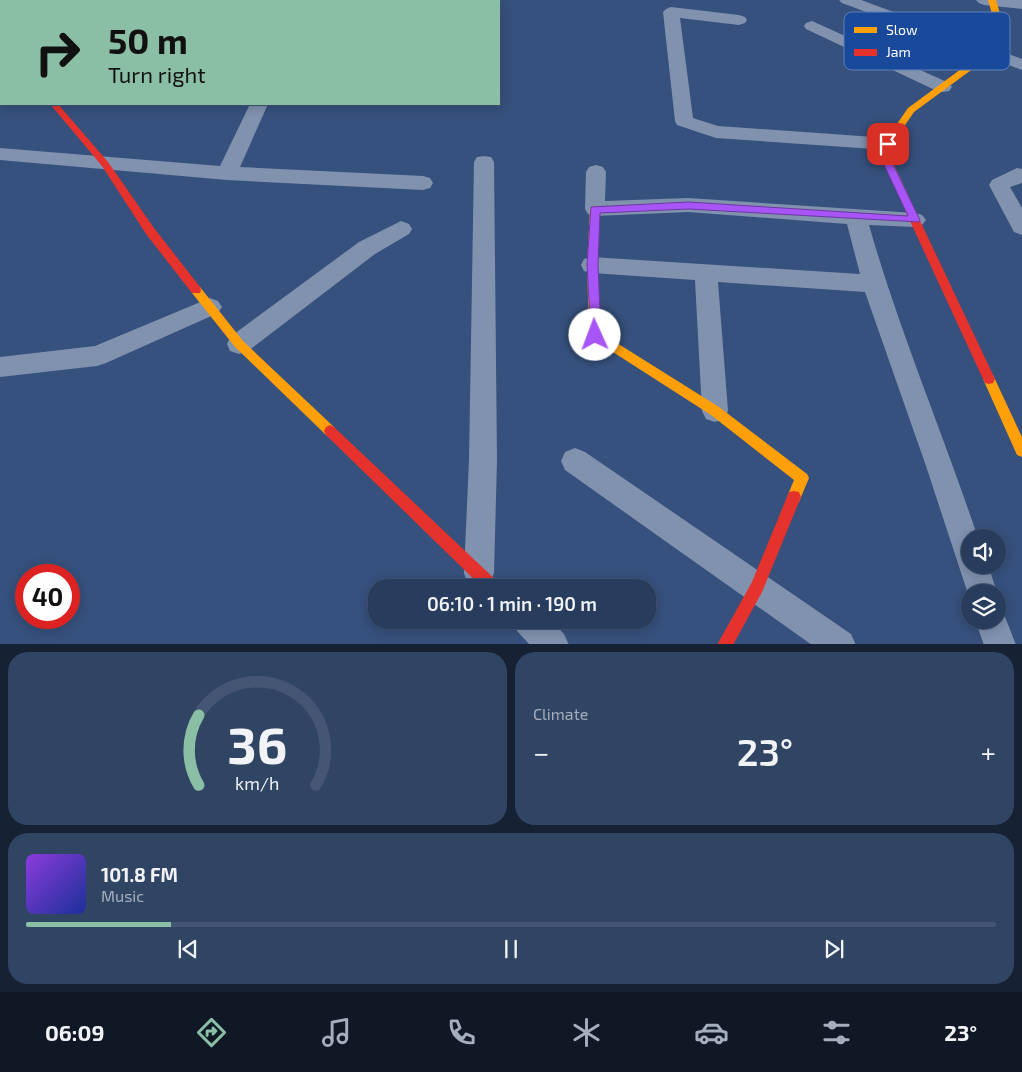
<!DOCTYPE html>
<meta charset="utf-8">
<style>
body{margin:0;font-family:"Exo 2",sans-serif;background:#304464;color:#f1f3f6;height:100vh;display:flex;flex-direction:column;font-size:19px;white-space:nowrap}
*{box-sizing:border-box;margin:0}
p{font-size:16px;color:#a5aebc}
.icon{flex:none;width:28px;height:28px;fill:none;stroke:currentColor;stroke-width:2;stroke-linecap:round;stroke-linejoin:round}
.map{position:relative;height:644px;overflow:hidden}
.drawer{display:flex;flex-direction:column;gap:8px;padding:8px;background:#162234;flex:1}
.drawer>*{flex:none}
.top-card{position:absolute;left:0px;top:0px;width:500px;height:105px;box-shadow:0 2px 12px #0003,0 0 0 1px #445673;background:#8abfa5;color:#111;overflow:hidden}
.buttons{position:absolute;left:961px;top:529px;display:grid;gap:10px}
.buttons a{display:grid;place-items:center;width:45px;height:45px;border-radius:50%;background:#283d5e;box-shadow:0 2px 12px #0003,0 0 0 1px #445673;font-size:25px}
.speed{position:absolute;left:15px;top:564px;display:flex;gap:10px;font-size:25px;font-weight:700;text-align:center}
.speed>*{display:grid;place-content:center;width:65px;height:65px;border-radius:50%;background:#283d5e;box-shadow:0 2px 12px #0003,0 0 0 1px #445673;line-height:1}
.speed .limit{border:8px solid #d22;background:#fff;color:#111}
.pin{position:absolute;display:grid;place-items:center;width:42px;height:42px;color:#fff;margin:-21px;border-radius:10px;box-shadow:0 2px 8px #0006}
.me{position:absolute;width:55px;margin:-28px;rotate:358deg;stroke-linejoin:round;filter:drop-shadow(0 0 4px #0008)}
.turn{display:flex;align-items:center;gap:18px;height:105px;padding:0 25px;font-size:22px}
.turn .icon{width:65px;height:65px;stroke-width:2.5}
.turn b{display:block;font-size:35px;line-height:42px}
.big{font-size:38px;font-weight:600;line-height:1.1}
.drawer .widget{flex:1;display:flex;flex-direction:column;justify-content:center;gap:8px;min-width:0;padding:0 18px;border-radius:20px;background:#304464}
.drawer .dial{align-items:center;gap:0}
.dial svg{height:130px;overflow:visible;fill:none;stroke:#445673;stroke-width:7;stroke-linecap:round;text-anchor:middle}
.dial text{fill:#f1f3f6;stroke:none}
.song{display:flex;align-items:center;gap:15px}
.cover{width:60px;height:60px;border-radius:8px;background:linear-gradient(135deg,hsl(270 70% 55%),hsl(230 70% 35%))}
.played{height:5px;border-radius:2px;background:linear-gradient(90deg,#8abfa5 15%,#445673 15%)}
.keys{display:flex;justify-content:space-around;direction:ltr}
.heat{display:flex;justify-content:space-between;align-items:center;font-size:28px;direction:ltr}
.drawer .tiles{flex:1;display:grid;gap:8px;grid-template-columns:1fr 1fr}
.widget:last-child{grid-column:span 2}
.trip{position:absolute;left:368px;top:579px;width:288px;height:50px;border-radius:20px;background:#283d5e;box-shadow:0 2px 12px #0003,0 0 0 1px #445673;font-weight:600;line-height:50px;text-align:center}
.tab-bar{display:flex;height:80px;justify-content:space-around;align-items:center;background:#101826;color:#a5aebc}
.tab-bar .icon{width:35px;height:35px}
.tab-bar .selected{color:#8abfa5}
.tab-bar b{font-size:22px;color:#f1f3f6}
.map>svg:first-child{display:block}
</style>
<div class="map">
<svg width="1022" height="645" viewBox="0 0 1022 645">
<rect width="100%" height="100%" fill="#36517d"/>
<g fill="none" stroke-linecap="round" stroke-linejoin="round">
<path fill="#8192af" fill-rule="evenodd" d="M839,0H861L1022,59V70L842,3Z
M976,0H1022V9L984,5L979,3Z
M671,7L739,15L745,17L747,20L745,23L739,25L680,18L693,118L718,126L888,138L895,140L898,144L895,148L888,150L716,138L677,125L675,121L663,12L666,9Z
M812,21L949,83L952,87L949,91L943,92L937,91L806,29L804,26L806,23Z
M0,36H1V48H0Z
M0,76H1V86H0Z
M250,104H268L240,167L423,176L430,178L433,183L430,188L423,190L227,180L0,160V148L220,166Z
M484,156L491,157L494,162L497,460L494,573L490,584L481,588L468,584L464,573L469,460L474,162L477,157Z
M596,165L603,167L606,172L605,201L688,198L915,213L922,215L926,220L922,225L915,227L869,225C899,331 943,433 978,538H970V565H988L997,592H970V600L926,466L865,292L718,282L728,411L724,419L715,422L706,419L702,411L695,280L592,273L584,271L581,265L584,259L592,257L860,274L847,224L688,212L595,216L588,214L585,209L586,172L589,167Z
M1017,168L1022,169V183L1010,187L1022,208V235L1014,232L989,185L992,180Z
M401,221L409,224L412,229L409,234L375,254L248,351L239,354L230,351L227,344L230,337L359,242Z
M210,298L218,301L222,307L218,313L106,363L97,366L0,377V357L95,346Z
M575,448L585,452L851,634L856,645H812L565,470L561,461L565,452Z
M998,607L1002,609L1016,645H984L975,620H998Z
M512,620H551L564,634L569,645H530L517,631Z"/>
<path fill="#ff9f0a" fill-rule="evenodd" d="M988,0H996L1006,34L993,54L914,112L892,144L889,154L914,208L909,211L906,210L879,154L883,144L908,108L987,50L998,34Z
M595,206L600,209L597,265L601,333L719,407L807,474L809,478L799,502L794,503L789,502L787,497L794,480L711,415L591,338L589,335L587,265L590,209Z
M196,286L200,287L243,341L334,427L336,431L334,435L330,437L326,435L235,347L192,293L191,290Z
M989,374L993,375L1022,437V457L1017,455L983,379L985,375Z"/>
<path fill="#e5322d" fill-rule="evenodd" d="M50,104H58L108,162L154,228L200,287L201,290L200,293H192L146,234L102,166Z
M909,205L914,208L995,379L993,383L989,384L985,383L983,379L904,208Z
M330,425L334,427L499,583L501,588H483L326,435L324,431L326,427Z
M794,491L799,492L801,497L762,592L733,645H717L752,582L789,492Z"/>
</g>
<path fill="#3a4a62" d="M190,0H206L205,1H190Z"/>
<path fill="#53698c" stroke="#3a4a62" d="M159,0H190V1H158Z"/>
<path fill="#a855f7" stroke="#6d37a1" d="M888,141L892,144L888,154L920,220L919,222L688,209L600,213L598,265L601,335L599,338H591L587,265L591,207L688,202L908,216L879,154L884,142Z"/>
<rect x="844" y="12" width="166" height="58" rx="8" fill="#19499a" stroke="#5e80b8" stroke-width="1"/>
<rect x="854" y="27" width="23" height="6" fill="#ff9f0a"/>
<rect x="854" y="49" width="23" height="7" fill="#e5322d"/>
<g font-size="14" fill="#fff">
<text x="886" y="35">Slow</text>
<text x="886" y="57">Jam</text>
</g>
</svg>
<div class="buttons">
<a><svg class="icon" aria-label="sound" viewBox="0 0 24 24"><path d="M4 9h4l5-4v14l-5-4H4zM17 9q2 3 0 6"/></svg></a>
<a><svg class="icon" aria-label="layers" viewBox="0 0 24 24"><path d="M12 4l9 5-9 5-9-5zM3 14l9 5 9-5"/></svg></a>
</div>
<div class="speed"><div class="limit">40</div></div>
<div class="pin" style="left:888px;top:144px;background:#d93025"><svg class="icon" aria-label="arrive" viewBox="0 0 24 24"><path d="M6 21V4h12l-3 4 3 4H6"/></svg></div>
<svg class="me" style="left:595px;top:335px" viewBox="-20 -20 40 40"><circle r="19" fill="#fff"/><path d="M0-13L10 11 0 6-10 11z" fill="#a855f7"/></svg>
<div class="trip">06:10 · 1 min · 190 m</div>
<div class="top-card">
<div class="turn"><svg class="icon" aria-label="right" viewBox="0 0 24 24"><path d="M7 20v-9h11M14 6l5 5-5 5"/></svg><div><b>50 m</b>Turn right</div></div>
</div>
</div>
<section class="drawer">
<div class="tiles">
<div class="widget dial"><svg viewBox="0 0 100 80">
<path d="M14 69A42 42 0 1 1 86 69"/>
<path d="M14 69A42 42 0 0 1 14 26" stroke="#8abfa5"/>
<text x="50" y="56" font-size="32" font-weight="700">36</text>
<text x="50" y="72" font-size="11">km/h</text>
</svg></div>
<div class="widget"><p>Climate</p>
<div class="heat"><a>−</a><b class="big">23°</b><a>+</a></div>
</div>
<div class="widget">
<div class="song"><i class="cover"></i><div><b>101.8 FM</b><p>Music</p></div></div>
<div class="played"></div>
<div class="keys"><svg class="icon" aria-label="previous" viewBox="0 0 24 24"><path d="M18 5L8 12l10 7zM5 5v14"/></svg><svg class="icon" aria-label="pause" viewBox="0 0 24 24"><path d="M8 5v14M16 5v14"/></svg><svg class="icon" aria-label="next" viewBox="0 0 24 24"><path d="M6 5l10 7-10 7zM19 5v14"/></svg></div>
</div>
</div>
</section>
<nav class="tab-bar">
<b>06:09</b>
<svg class="icon selected" aria-label="directions" viewBox="0 0 24 24"><path d="M12 3l9 9-9 9-9-9zM9 14v-3h6M13 9l2 2-2 2"/></svg>
<svg class="icon" aria-label="music" viewBox="0 0 24 24"><path d="M9 18V5l10-2v13"/><circle cx="6" cy="18" r="3"/><circle cx="16" cy="16" r="3"/></svg>
<svg class="icon" aria-label="phone" viewBox="0 0 24 24"><path d="M5 4h4l2 5-3 2q2 4 5 5l2-3 5 2v4C11 20 4 13 5 4z"/></svg>
<svg class="icon" aria-label="climate" viewBox="0 0 24 24"><path d="M12 3v18M4 7l16 10M4 17L20 7"/></svg>
<svg class="icon" aria-label="car" viewBox="0 0 24 24"><path d="M5 17H2v-5l4-1 3-4h7l3 4 3 1v5h-3M9 17h6M6 11h13"/><circle cx="7" cy="17" r="2"/><circle cx="17" cy="17" r="2"/></svg>
<svg class="icon" aria-label="filters" viewBox="0 0 24 24"><path d="M4 7h16M4 17h16"/><circle cx="9" cy="7" r="2"/><circle cx="15" cy="17" r="2"/></svg>
<b>23°</b>
</nav>
